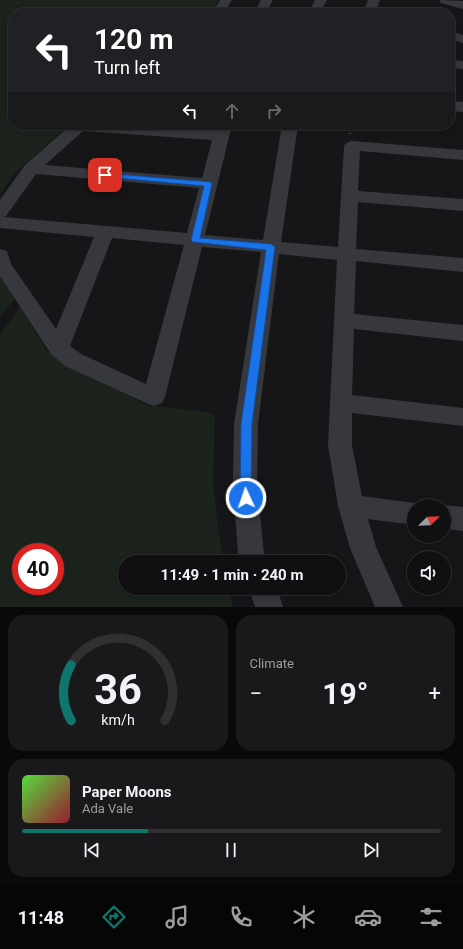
<!DOCTYPE html>
<meta charset="utf-8">
<style>
body{margin:0;font-family:Roboto,sans-serif;background:#19191b;color:#f1f3f6;height:100vh;display:flex;flex-direction:column;font-size:15px;white-space:nowrap}
*{box-sizing:border-box;margin:0}
p{font-size:13px;color:#9c9d9f}
.icon{flex:none;width:22px;height:22px;fill:none;stroke:currentColor;stroke-width:2;stroke-linecap:round;stroke-linejoin:round}
.map{position:relative;height:607px;overflow:hidden}
.drawer{display:flex;flex-direction:column;gap:8px;padding:8px;background:#09090a;flex:1}
.drawer>*{flex:none}
.banner{position:absolute;left:8px;top:8px;width:447px;height:122px;border-radius:16px;box-shadow:0 2px 6px #0003,0 0 0 1px #303032;background:#202124;color:#fff;overflow:hidden}
.needle{width:26px;rotate:67deg}
.fabs{position:absolute;left:407px;top:499px;display:grid;gap:8px}
.fabs a{display:grid;place-items:center;width:44px;height:44px;border-radius:50%;background:#101012;box-shadow:0 2px 6px #0003,0 0 0 1px #303032;font-size:20px}
.speed{position:absolute;left:12px;top:543px;display:flex;gap:8px;font-size:20px;font-weight:700;text-align:center}
.speed>*{display:grid;place-content:center;width:52px;height:52px;border-radius:50%;background:#101012;box-shadow:0 2px 6px #0003,0 0 0 1px #303032;line-height:1}
.speed .limit{border:6px solid #d22;background:#fff;color:#111}
.pin{position:absolute;display:grid;place-items:center;width:34px;height:34px;color:#fff;margin:-17px;border-radius:8px;box-shadow:0 2px 6px #0006}
.me{position:absolute;width:44px;margin:-22px;rotate:357deg;stroke-linejoin:round;filter:drop-shadow(0 0 3px #0008)}
.turn{display:flex;align-items:center;gap:14px;height:84px;padding:0 20px;font-size:18px}
.turn .icon{width:52px;height:52px;stroke-width:2.5}
.turn b{display:block;font-size:28px;line-height:34px}
.lanes{display:flex;align-items:center;height:38px;padding:0 20px;background:#0003;justify-content:center;gap:20px;direction:ltr}
.lanes .off{opacity:.35}
.big{font-size:30px;font-weight:700;line-height:1.1}
.drawer .card{flex:1;display:flex;flex-direction:column;justify-content:center;gap:6px;min-width:0;padding:0 14px;border-radius:16px;background:#19191b}
.drawer .dial{align-items:center;gap:0}
.dial svg{height:104px;overflow:visible;fill:none;stroke:#303032;stroke-width:7;stroke-linecap:round;text-anchor:middle}
.dial text{fill:#f1f3f6;stroke:none}
.song{display:flex;align-items:center;gap:12px}
.cover{width:48px;height:48px;border-radius:6px;background:linear-gradient(135deg,hsl(110 70% 55%),hsl(350 70% 35%))}
.played{height:4px;border-radius:2px;background:linear-gradient(90deg,#0f766e 30%,#303032 30%)}
.keys{display:flex;justify-content:space-around;direction:ltr}
.heat{display:flex;justify-content:space-between;align-items:center;font-size:22px;direction:ltr}
.drawer .tiles{flex:1;display:grid;gap:8px;grid-template-columns:1fr 1fr}
.card:last-child{grid-column:span 2}
.trip{position:absolute;left:118px;top:555px;width:228px;height:40px;border-radius:20px;background:#101012;box-shadow:0 2px 6px #0003,0 0 0 1px #303032;font-weight:700;line-height:40px;text-align:center}
.dock{display:flex;height:64px;justify-content:space-around;align-items:center;background:#060607;color:#9c9d9f}
.dock .icon{width:28px;height:28px}
.dock .on{color:#0f766e}
.dock b{font-size:18px;color:#f1f3f6}
.map>svg:first-child{display:block}
</style>
<div class="map">
<svg width="463" height="607" viewBox="0 0 463 607">
<rect width="100%" height="100%" fill="#161618"/>
<path fill="#1c231d" fill-rule="evenodd" d="M0,0H218L211,13H13V125H70L14,173L0,195Z
M0,275L15,299L0,316Z
M20,307L47,351L58,360L147,405L212,413L215,419L213,484L218,529L224,562H125V588H229L233,607H0V335ZM21,552H55V586H21Z"/>
<g fill="none" stroke-linecap="round" stroke-linejoin="round">
<path stroke="#3d3f44" stroke-width="2" stroke-dasharray="1.5 2" stroke-linecap="butt" d="M350,134L351,125"/>
<path fill="#37383d" fill-rule="evenodd" d="M220,0H232L224,13H212Z
M261,0H273L266,13H254Z
M315,0H327L320,13H308Z
M368,0H380L375,13H363Z
M439,0L463,1V9L441,3Z
M450,31L463,35V43L450,39Z
M450,60L463,61V69L450,68Z
M450,101L463,102V112L450,111Z
M71,125H131L215,131L216,125H232L205,235L263,240L282,125H298L281,242L338,247L344,146L346,143L352,141L463,150V160L360,151L358,191L463,199V211L358,202L356,249L463,258V272L356,261L354,314L463,325V341L354,329L352,395L463,408V426L352,413V445L362,496L414,503L423,506H414V525L368,519L376,547L403,607H375L350,548L338,506L328,445L337,260L279,254L258,424L257,484L264,554L267,562H241L238,554L233,484L234,424L261,252L202,247L165,397L162,403L154,406L146,403L65,366L51,354L0,276V249L7,251L11,264L56,329L94,237L0,228V200L25,165ZM83,131L212,140L202,178L45,165ZM36,174L199,188L187,233L4,217L6,216ZM112,238L184,245L146,384L81,354L70,346Z
M444,505L463,507V531L444,529V506H443Z
M249,588H277L283,607H255Z"/>
</g>
<path fill="#1a73e8" stroke="#114b97" d="M103,173L211,182L212,184L200,238L271,244L275,247L252,424L251,498L250,501L246,503L242,501L240,498L241,424L266,250L193,242L191,240L204,186L105,177L101,175Z"/>
</svg>
<div class="fabs">
<a><svg class="needle" viewBox="-14 -14 28 28"><path d="M0-13l5 13h-10z" fill="#e53935"/><path d="M0 13l5-13h-10z" fill="#9c9d9f"/></svg></a>
<a><svg class="icon" aria-label="sound" viewBox="0 0 24 24"><path d="M4 9h4l5-4v14l-5-4H4zM17 9q2 3 0 6"/></svg></a>
</div>
<div class="speed"><div class="limit">40</div></div>
<div class="pin" style="left:105px;top:175px;background:#d93025"><svg class="icon" aria-label="arrive" viewBox="0 0 24 24"><path d="M6 21V4h12l-3 4 3 4H6"/></svg></div>
<svg class="me" style="left:246px;top:498px" viewBox="-20 -20 40 40"><circle r="17" fill="#1a73e8" stroke="#fff" stroke-width="3"/><path d="M0-11L8 9 0 5-8 9z" fill="#fff"/></svg>
<div class="trip">11:49 · 1 min · 240 m</div>
<div class="banner">
<div class="turn"><svg class="icon" aria-label="left" viewBox="0 0 24 24"><path d="M17 20v-9H6M10 6l-5 5 5 5"/></svg><div><b>120 m</b>Turn left</div></div>
<div class="lanes"><svg class="icon" aria-label="left" viewBox="0 0 24 24"><path d="M17 20v-9H6M10 6l-5 5 5 5"/></svg><svg class="icon off" aria-label="ahead" viewBox="0 0 24 24"><path d="M12 20V5M6 11l6-6 6 6"/></svg><svg class="icon off" aria-label="right" viewBox="0 0 24 24"><path d="M7 20v-9h11M14 6l5 5-5 5"/></svg></div>
</div>
</div>
<section class="drawer">
<div class="tiles">
<div class="card dial"><svg viewBox="0 0 100 80">
<path d="M14 69A42 42 0 1 1 86 69"/>
<path d="M14 69A42 42 0 0 1 14 26" stroke="#0f766e"/>
<text x="50" y="56" font-size="32" font-weight="700">36</text>
<text x="50" y="72" font-size="11">km/h</text>
</svg></div>
<div class="card"><p>Climate</p>
<div class="heat"><a>−</a><b class="big">19°</b><a>+</a></div>
</div>
<div class="card">
<div class="song"><i class="cover"></i><div><b>Paper Moons</b><p>Ada Vale</p></div></div>
<div class="played"></div>
<div class="keys"><svg class="icon" aria-label="previous" viewBox="0 0 24 24"><path d="M18 5L8 12l10 7zM5 5v14"/></svg><svg class="icon" aria-label="pause" viewBox="0 0 24 24"><path d="M8 5v14M16 5v14"/></svg><svg class="icon" aria-label="next" viewBox="0 0 24 24"><path d="M6 5l10 7-10 7zM19 5v14"/></svg></div>
</div>
</div>
</section>
<nav class="dock">
<b>11:48</b>
<svg class="icon on" aria-label="directions" viewBox="0 0 24 24"><path d="M12 3l9 9-9 9-9-9zM9 14v-3h6M13 9l2 2-2 2"/></svg>
<svg class="icon" aria-label="music" viewBox="0 0 24 24"><path d="M9 18V5l10-2v13"/><circle cx="6" cy="18" r="3"/><circle cx="16" cy="16" r="3"/></svg>
<svg class="icon" aria-label="phone" viewBox="0 0 24 24"><path d="M5 4h4l2 5-3 2q2 4 5 5l2-3 5 2v4C11 20 4 13 5 4z"/></svg>
<svg class="icon" aria-label="climate" viewBox="0 0 24 24"><path d="M12 3v18M4 7l16 10M4 17L20 7"/></svg>
<svg class="icon" aria-label="car" viewBox="0 0 24 24"><path d="M5 17H2v-5l4-1 3-4h7l3 4 3 1v5h-3M9 17h6M6 11h13"/><circle cx="7" cy="17" r="2"/><circle cx="17" cy="17" r="2"/></svg>
<svg class="icon" aria-label="filters" viewBox="0 0 24 24"><path d="M4 7h16M4 17h16"/><circle cx="9" cy="7" r="2"/><circle cx="15" cy="17" r="2"/></svg>
</nav>
